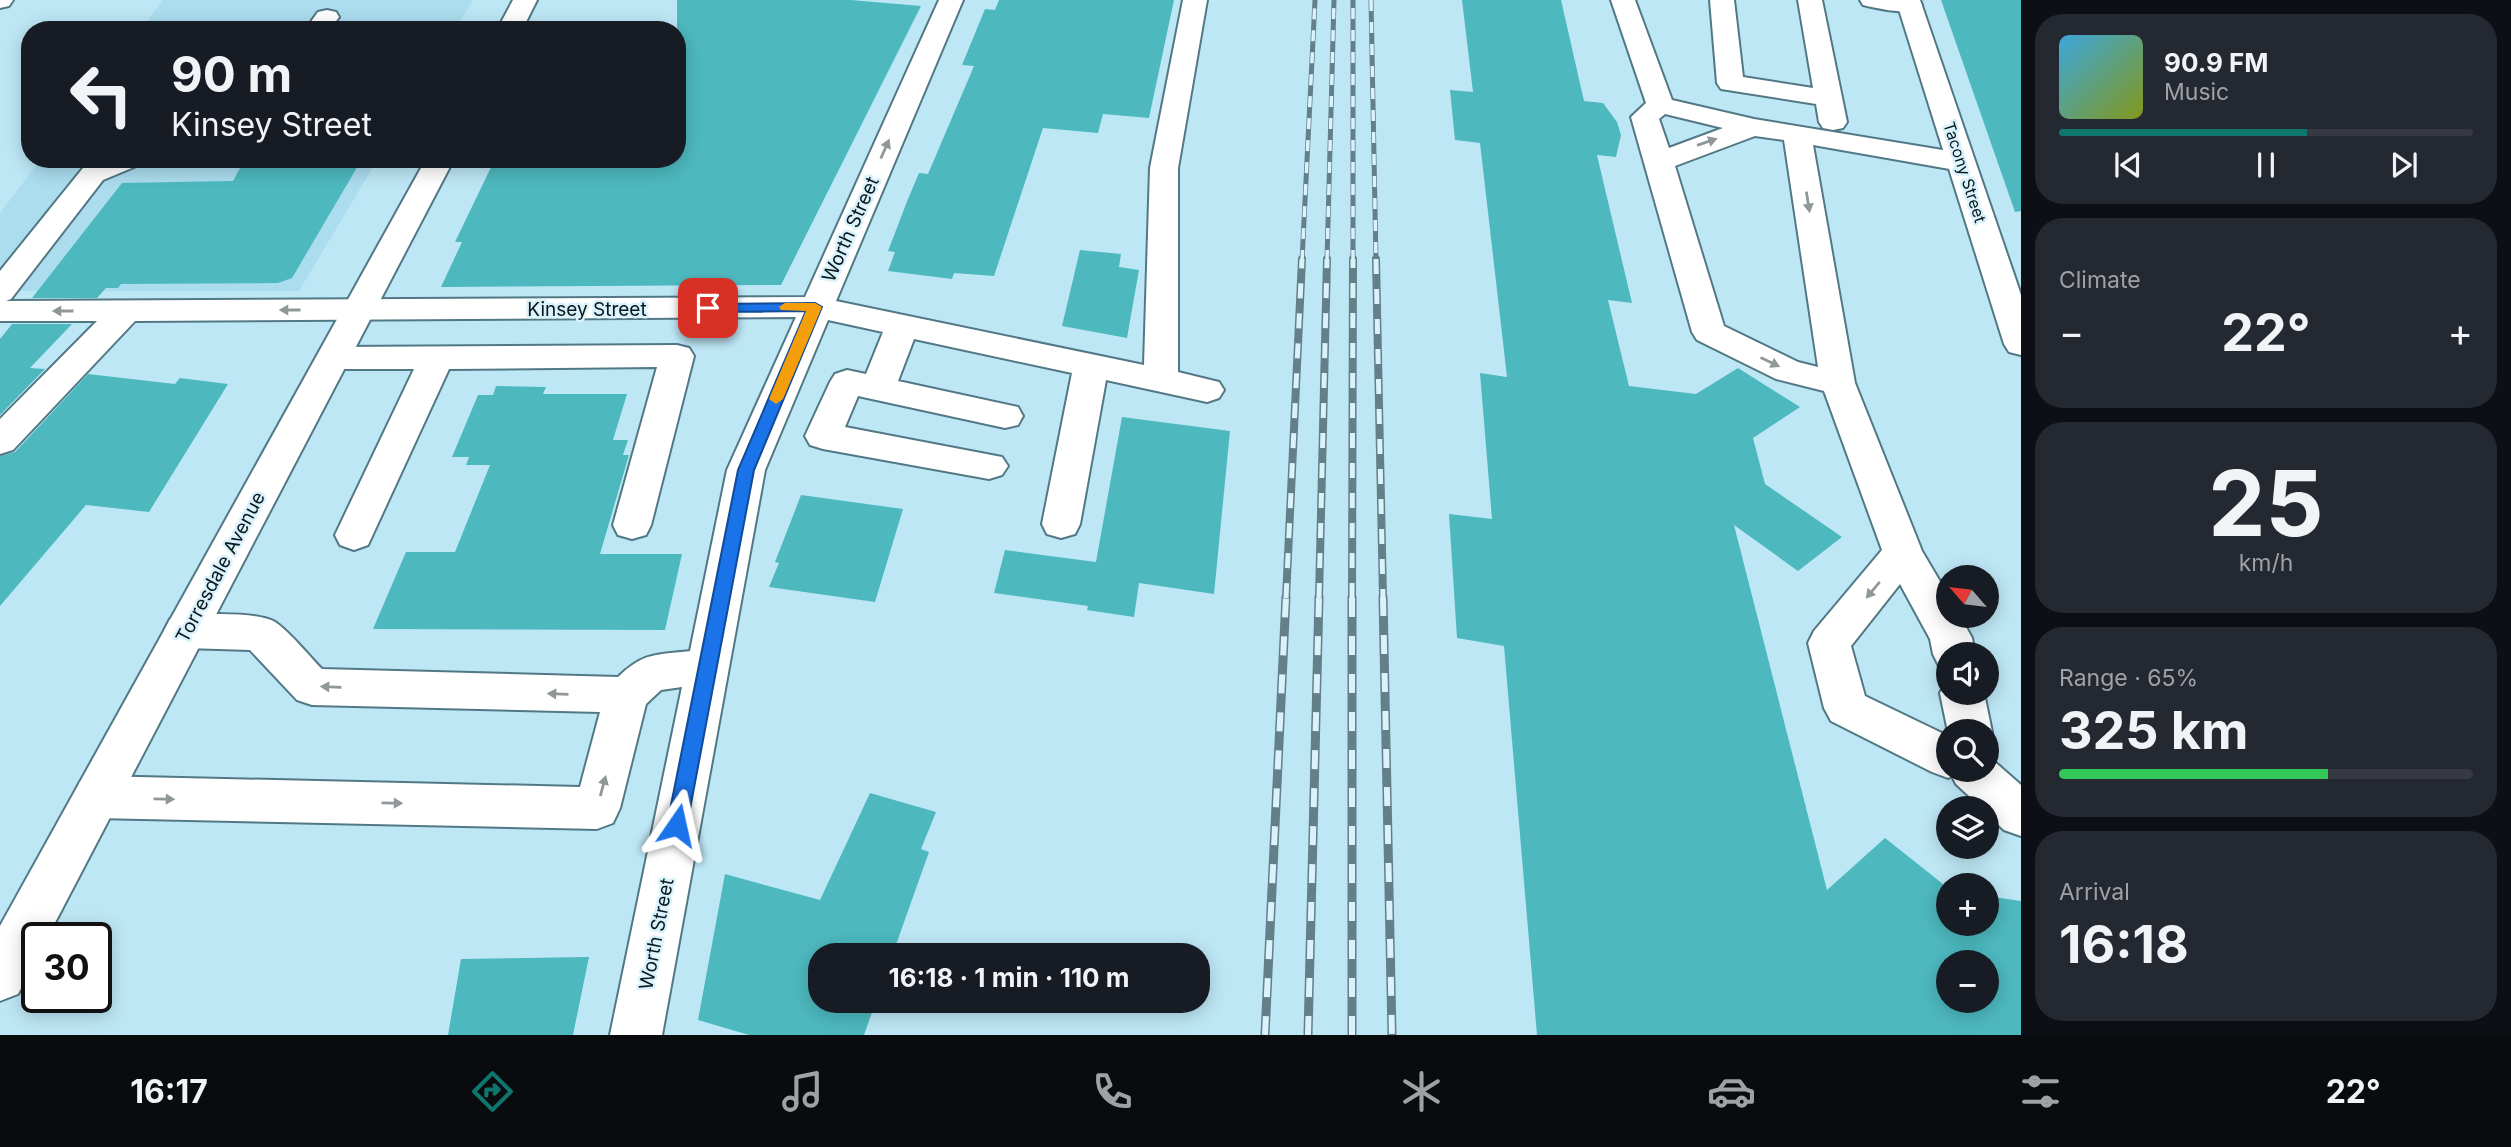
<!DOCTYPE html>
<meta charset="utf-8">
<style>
body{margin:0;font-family:Inter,sans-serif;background:#242831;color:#f1f3f6;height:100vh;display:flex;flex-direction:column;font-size:26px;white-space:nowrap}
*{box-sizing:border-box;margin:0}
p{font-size:23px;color:#9ea1a6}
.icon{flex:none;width:38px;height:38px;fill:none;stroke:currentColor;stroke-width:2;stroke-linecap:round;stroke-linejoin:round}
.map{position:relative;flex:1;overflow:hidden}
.drawer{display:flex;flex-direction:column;gap:14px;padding:14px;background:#0d0f14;width:490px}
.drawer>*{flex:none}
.top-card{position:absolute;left:21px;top:21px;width:665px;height:147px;border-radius:28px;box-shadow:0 4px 18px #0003;background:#171b24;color:#f1f3f6;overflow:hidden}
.needle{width:46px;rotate:298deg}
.buttons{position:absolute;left:1936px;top:565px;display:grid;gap:14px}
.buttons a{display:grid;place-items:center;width:63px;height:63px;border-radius:50%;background:#171b24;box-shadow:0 4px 18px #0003;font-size:35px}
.speed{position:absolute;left:21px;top:922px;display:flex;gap:14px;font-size:35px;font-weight:700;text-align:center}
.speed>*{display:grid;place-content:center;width:91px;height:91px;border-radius:50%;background:#171b24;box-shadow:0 4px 18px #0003;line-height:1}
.speed .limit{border:4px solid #111;border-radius:10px;background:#fff;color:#111}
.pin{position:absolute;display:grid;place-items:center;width:60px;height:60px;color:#fff;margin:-30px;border-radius:14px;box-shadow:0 4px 10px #0006}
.me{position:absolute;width:77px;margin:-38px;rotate:11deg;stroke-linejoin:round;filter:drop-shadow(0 0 5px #0008)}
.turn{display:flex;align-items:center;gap:24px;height:147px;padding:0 35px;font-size:32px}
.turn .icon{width:91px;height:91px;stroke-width:2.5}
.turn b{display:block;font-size:49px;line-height:60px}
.big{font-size:52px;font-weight:700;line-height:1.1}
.drawer .card{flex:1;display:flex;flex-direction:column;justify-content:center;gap:10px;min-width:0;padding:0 24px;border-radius:28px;background:#242831}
.drawer .dial{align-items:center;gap:0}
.dial b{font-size:91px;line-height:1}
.song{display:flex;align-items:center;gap:21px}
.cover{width:84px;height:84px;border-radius:10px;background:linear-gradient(135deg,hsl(200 70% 55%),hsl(70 70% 35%))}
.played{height:7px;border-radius:4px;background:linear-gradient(90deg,#0f766e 60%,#363941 60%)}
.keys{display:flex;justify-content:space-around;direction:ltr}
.heat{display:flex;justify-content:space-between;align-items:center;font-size:38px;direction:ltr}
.charge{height:10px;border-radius:5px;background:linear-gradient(90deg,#34c759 65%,#363941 0)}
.trip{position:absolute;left:808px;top:943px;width:402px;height:70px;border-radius:28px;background:#171b24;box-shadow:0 4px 18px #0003;font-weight:700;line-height:70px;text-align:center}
.tabs{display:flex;height:112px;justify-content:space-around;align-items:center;background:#090b0e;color:#9ea1a6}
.tabs .icon{width:49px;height:49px}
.tabs .selected{color:#0f766e}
.tabs b{font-size:32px;color:#f1f3f6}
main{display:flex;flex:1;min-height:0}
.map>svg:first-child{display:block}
</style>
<main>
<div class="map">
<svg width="2021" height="1035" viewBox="0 0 2021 1035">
<rect width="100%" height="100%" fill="#bee7f6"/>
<path fill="#abddef" d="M163,0H473L455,30H140Z
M41,159H378L299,291H0V213Z"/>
<path fill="#4db9bf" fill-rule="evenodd" d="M677,0H851L921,6L781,285L441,287L462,242H455L495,159H677Z
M999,0H1174L1149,118L1103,114L1098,133L1043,128L994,276L954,273L952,279L888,271L895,252L888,251L908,199L919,173L928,174L974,66L962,65L985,9L995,10Z
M1462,0H1561L1584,101L1603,103L1617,122L1621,135L1616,157L1597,155L1632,303L1608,300L1629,386L1696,394L1738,368L1800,407L1753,438L1765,484L1842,537L1798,571L1734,525L1827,890L1885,838L1948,888V924H1986V896L2021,901V1035H1537L1504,646L1457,638L1449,514L1492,519L1480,373L1507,377L1480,143L1455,140L1450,90L1473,92ZM1948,962H1986V1001H1948Z
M1941,0H2021V211L2015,212Z
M245,159H362L292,278L278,283L121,284L118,288H106L97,298H32L122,183L233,181Z
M1080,250L1121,254L1119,267L1139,270L1127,338L1062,326Z
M12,324H72L30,368L45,369L0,415V339Z
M88,374L175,384L180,378L228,384L149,512L86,505L0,606V456L15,452Z
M496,386L546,387L543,394H627L613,440H628L623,455H629L600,554H682L665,630L373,629L406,552H455L490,465H466L469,457H452L478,395H493Z
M1122,417L1230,431L1214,594L1139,583L1134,617L1087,610L1088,606L994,593L1005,550L1096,562Z
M801,495L903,509L875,602L769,587L779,563L775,562Z
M870,793L936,812L921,849L929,852L892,956H821V1001H876L864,1035H749L698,1020L725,874L820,900Z
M589,957L573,1035H448L461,959Z"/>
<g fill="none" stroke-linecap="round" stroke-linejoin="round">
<g stroke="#527885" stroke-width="4">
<path id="minor" d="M0,0H13L9,6L0,8Z
M939,0H963L836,301L1144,365L1150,168L1183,0H1207L1178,168V372L1219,382L1224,390L1219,398L1207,402L1106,380L1080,524L1075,534L1061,538L1047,534L1042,524L1072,373L914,339L898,381L1018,407L1023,416L1018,425L1005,428L858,396L845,427L1002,457L1008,466L1002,475L989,479L823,449L810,445L805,436L830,382L835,374L847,370L866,374L883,332L828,320L765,470L662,1035H610L682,687L661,690L646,704L620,808L613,823L597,829L96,818L80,812L73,797L80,782L96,776L580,787L600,712L312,705L297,700L250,650L185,648L170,643L164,631L170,619C190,613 257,611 275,622C290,632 309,656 322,669L618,677C644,652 656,655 690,651L727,470L796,317L135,321L13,450L0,454V419L97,321H0V271L83,168L104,159H143L139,165L103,180L11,299L6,301L805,297Z
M1611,0H1635L1672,100L1754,119L1961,153L1971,156L1975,162L1971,168L1961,171L1813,145L1855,383L1922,551L1948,595V616H1960L1972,638L1975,654H1948V669L1939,666L1933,654L1930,639L1900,584L1851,646L1865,696L1948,736V770H1986L1988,756L2021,785V836L2004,830L1986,813V808H1982L1956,784L1952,776L1948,778L1932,772L1831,721L1824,708L1808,643L1814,631L1882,550L1824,391L1776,379L1697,340L1692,332L1631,117L1646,103ZM1665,114L1723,128L1669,148L1659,119ZM1755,136L1784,140L1818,367L1798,362L1724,326L1675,166Z
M1710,0H1734L1743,77L1813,88L1798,0H1822L1847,122L1843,128L1833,130L1823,128L1819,122L1816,104L1721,89L1717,83Z
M1860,0H1919L1922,5L1919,10C1902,14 1880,9 1863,5Z
M327,10L336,12L339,17L330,30H305L318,12Z
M677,345L689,348L694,356L651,525L646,535L632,539L618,535L613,525L657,367L449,369L368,545L354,550L340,545L335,535L414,369H333L321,366L316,358L321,350L333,347Z
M1947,680L1948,693H1984L1992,732L1986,744V732H1948L1940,693Z"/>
</g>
<g stroke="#527885" stroke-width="4">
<path id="major" d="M513,0H537L522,30H497Z
M1896,0H1920L2021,295V355L2009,352L2004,344Z
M426,159H454L47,938H37V958L18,994L0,1001V926Z"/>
</g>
<use href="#minor" fill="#fff" fill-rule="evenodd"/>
<use href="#major" fill="#fff" fill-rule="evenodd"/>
<g stroke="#637f89" stroke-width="5">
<path id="rail-far2" d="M1371,0L1376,261
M1302,261L1315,0
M1327,261L1334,0
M1353,261V0"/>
</g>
<g stroke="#637f89" stroke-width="8">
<path id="rail-far1" d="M1376,259L1383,598
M1286,598L1302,259
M1319,598L1327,259
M1352,598L1353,259"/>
</g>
<g stroke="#637f89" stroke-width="9">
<path id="rail" d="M1383,597L1392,1035
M1265,1035L1286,597
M1308,1035L1319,597
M1352,1035V597"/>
</g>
<use href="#rail-far2" stroke="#d9f2fb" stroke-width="3.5" stroke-dasharray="11" stroke-linecap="butt"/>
<use href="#rail-far1" stroke="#d9f2fb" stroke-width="5" stroke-dasharray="15" stroke-linecap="butt"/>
<use href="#rail" stroke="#d9f2fb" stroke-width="6" stroke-dasharray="19" stroke-linecap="butt"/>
</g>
<defs><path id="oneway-solid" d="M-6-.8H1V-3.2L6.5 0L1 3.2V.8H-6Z" transform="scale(1.75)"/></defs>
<g fill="#909799">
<use href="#oneway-solid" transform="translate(1707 142) rotate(-19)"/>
<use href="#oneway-solid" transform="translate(885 149) rotate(-66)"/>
<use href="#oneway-solid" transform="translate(1808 202) rotate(81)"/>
<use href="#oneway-solid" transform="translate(290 310) rotate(180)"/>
<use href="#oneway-solid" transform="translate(63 311) rotate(180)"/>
<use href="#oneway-solid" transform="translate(1770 362) rotate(26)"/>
<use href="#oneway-solid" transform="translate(1873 590) rotate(130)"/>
<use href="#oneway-solid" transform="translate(331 687) rotate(-178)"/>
<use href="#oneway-solid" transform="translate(558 694) rotate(-178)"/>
<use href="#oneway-solid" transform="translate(603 786) rotate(-75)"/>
<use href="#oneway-solid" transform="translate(164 799) rotate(1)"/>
<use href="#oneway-solid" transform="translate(392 803) rotate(1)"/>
</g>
<path fill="#1a73e8" stroke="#114b97" stroke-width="2" d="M815,303L822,307L754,470L687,825L684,831L677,833L670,831L667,825L738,470L806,311L708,312L701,308L708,304Z"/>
<path fill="#f59e0b" d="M785,303H815L822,307L783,399L776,404L769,399L806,311L781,310L779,307Z"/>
<g text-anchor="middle" stroke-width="5" stroke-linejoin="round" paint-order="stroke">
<g font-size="16" fill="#08171c" stroke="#d9f2fb">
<text transform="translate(1965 172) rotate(72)" y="6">Tacony Street</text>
</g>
<g font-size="19" fill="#08171c" stroke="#d9f2fb">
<text transform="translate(850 229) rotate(-66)" y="7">Worth Street</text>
<text x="587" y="316">Kinsey Street</text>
<text transform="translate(220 567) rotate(-62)" y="7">Torresdale Avenue</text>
<text transform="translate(656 934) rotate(-79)" y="7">Worth Street</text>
</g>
</g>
</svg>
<div class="buttons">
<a><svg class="needle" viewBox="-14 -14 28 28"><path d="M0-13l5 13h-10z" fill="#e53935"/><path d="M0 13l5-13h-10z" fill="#9ea1a6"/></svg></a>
<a><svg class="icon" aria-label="sound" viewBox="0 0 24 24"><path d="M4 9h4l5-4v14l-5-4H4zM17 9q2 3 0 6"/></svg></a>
<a><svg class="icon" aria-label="search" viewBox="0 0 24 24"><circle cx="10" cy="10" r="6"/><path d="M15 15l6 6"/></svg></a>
<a><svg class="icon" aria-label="layers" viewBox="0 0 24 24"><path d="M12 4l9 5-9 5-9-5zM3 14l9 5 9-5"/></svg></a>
<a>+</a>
<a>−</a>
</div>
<div class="speed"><div class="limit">30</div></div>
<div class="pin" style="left:708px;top:308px;background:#d93025"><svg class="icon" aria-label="arrive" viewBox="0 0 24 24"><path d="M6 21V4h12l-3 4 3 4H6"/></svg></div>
<svg class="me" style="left:677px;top:825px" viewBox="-20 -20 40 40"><path d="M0-17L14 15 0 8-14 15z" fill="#1a73e8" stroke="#fff" stroke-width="4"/></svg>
<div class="trip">16:18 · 1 min · 110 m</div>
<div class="top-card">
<div class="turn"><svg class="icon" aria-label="left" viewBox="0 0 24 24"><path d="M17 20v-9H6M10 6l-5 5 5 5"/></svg><div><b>90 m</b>Kinsey Street</div></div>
</div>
</div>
<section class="drawer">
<div class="card">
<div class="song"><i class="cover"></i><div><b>90.9 FM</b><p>Music</p></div></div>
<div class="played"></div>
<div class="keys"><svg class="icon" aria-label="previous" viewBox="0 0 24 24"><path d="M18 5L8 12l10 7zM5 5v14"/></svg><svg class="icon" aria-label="pause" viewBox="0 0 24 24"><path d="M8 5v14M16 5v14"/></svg><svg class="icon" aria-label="next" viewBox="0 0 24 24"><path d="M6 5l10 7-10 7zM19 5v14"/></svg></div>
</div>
<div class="card"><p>Climate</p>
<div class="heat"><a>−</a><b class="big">22°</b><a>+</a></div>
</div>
<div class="card dial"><b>25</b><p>km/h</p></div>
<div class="card"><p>Range · 65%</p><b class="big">325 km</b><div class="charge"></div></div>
<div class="card"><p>Arrival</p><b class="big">16:18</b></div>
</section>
</main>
<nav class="tabs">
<b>16:17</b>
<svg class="icon selected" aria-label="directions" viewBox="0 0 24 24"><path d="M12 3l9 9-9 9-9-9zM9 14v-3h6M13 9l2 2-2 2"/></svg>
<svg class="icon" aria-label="music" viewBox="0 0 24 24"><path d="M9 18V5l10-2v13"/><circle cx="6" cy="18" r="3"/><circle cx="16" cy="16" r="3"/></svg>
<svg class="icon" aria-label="phone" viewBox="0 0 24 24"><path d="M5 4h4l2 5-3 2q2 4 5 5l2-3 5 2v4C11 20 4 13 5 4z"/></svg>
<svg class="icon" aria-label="climate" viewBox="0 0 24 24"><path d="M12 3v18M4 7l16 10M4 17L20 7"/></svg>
<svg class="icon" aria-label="car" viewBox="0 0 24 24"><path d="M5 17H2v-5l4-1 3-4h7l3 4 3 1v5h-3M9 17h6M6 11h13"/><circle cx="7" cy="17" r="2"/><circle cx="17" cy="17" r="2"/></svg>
<svg class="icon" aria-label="filters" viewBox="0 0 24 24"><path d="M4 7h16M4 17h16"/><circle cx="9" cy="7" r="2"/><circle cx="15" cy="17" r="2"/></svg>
<b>22°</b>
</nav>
